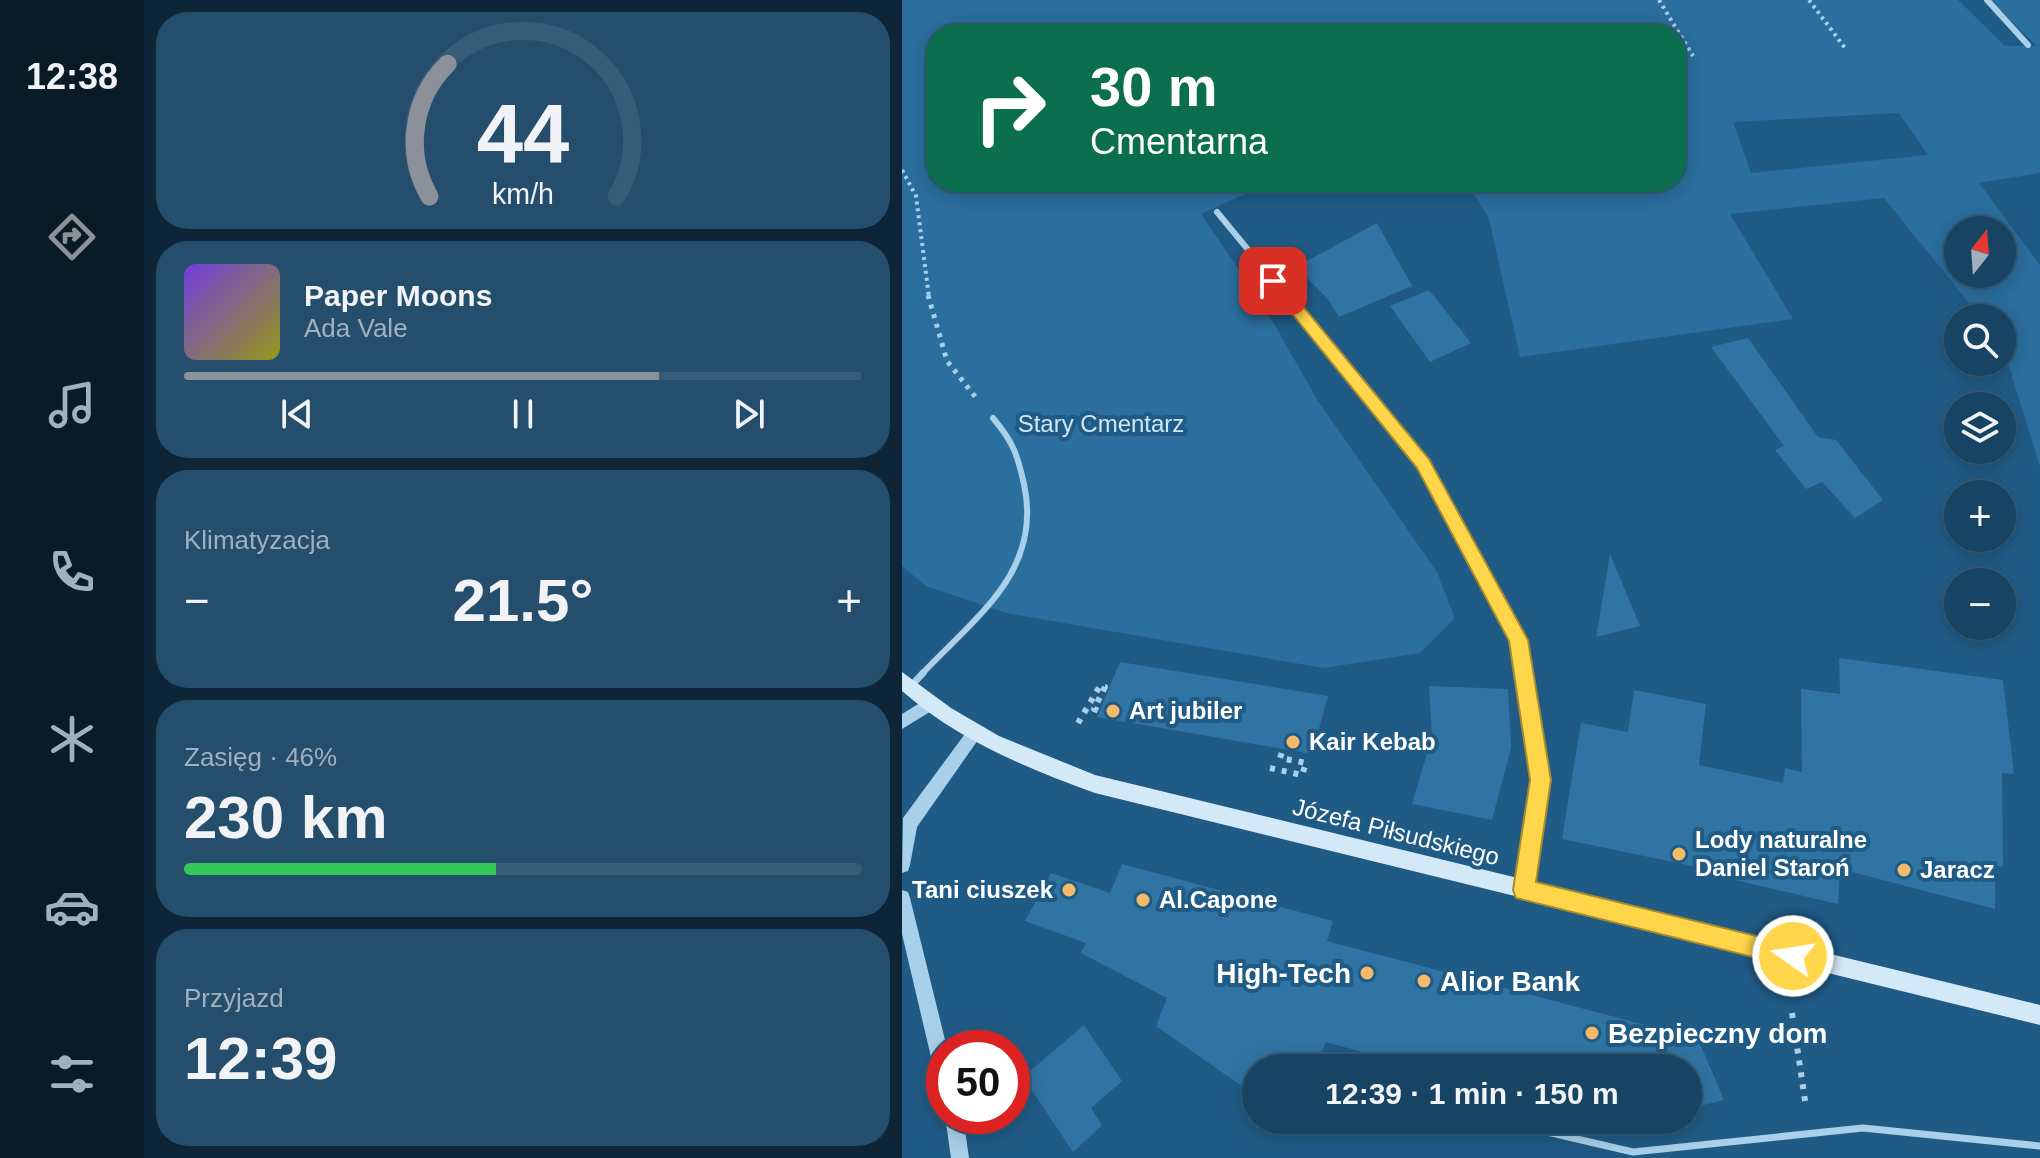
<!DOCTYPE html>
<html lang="pl">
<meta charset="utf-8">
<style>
body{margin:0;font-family:Helvetica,sans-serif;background:#254e6d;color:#f1f3f6;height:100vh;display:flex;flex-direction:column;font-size:30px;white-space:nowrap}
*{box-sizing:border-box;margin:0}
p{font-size:26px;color:#9fb0bf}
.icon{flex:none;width:44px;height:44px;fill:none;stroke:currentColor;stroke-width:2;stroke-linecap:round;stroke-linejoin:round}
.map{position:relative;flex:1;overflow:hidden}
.sheet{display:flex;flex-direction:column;gap:12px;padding:12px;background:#0d2537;width:758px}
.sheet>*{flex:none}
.banner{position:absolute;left:24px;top:24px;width:760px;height:168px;border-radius:32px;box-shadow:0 4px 20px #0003,0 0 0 2px #365c78;background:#0b6e4f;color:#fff;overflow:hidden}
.needle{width:52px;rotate:17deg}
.buttons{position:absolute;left:1042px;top:216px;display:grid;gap:16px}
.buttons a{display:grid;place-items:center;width:72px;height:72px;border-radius:50%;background:#184464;box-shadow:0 4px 20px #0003,0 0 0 2px #365c78;font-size:40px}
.speed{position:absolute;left:24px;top:1030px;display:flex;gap:16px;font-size:40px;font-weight:700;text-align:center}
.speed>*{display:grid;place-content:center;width:104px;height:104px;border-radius:50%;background:#184464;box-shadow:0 4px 20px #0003,0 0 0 2px #365c78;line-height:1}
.speed .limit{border:12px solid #d22;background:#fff;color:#111}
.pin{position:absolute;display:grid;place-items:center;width:68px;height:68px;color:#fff;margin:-34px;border-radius:16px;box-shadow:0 4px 12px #0006}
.me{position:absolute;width:88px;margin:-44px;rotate:283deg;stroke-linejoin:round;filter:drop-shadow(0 0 6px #0008)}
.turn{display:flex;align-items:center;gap:28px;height:168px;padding:0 32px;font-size:36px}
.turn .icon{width:104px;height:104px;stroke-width:2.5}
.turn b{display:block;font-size:56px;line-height:68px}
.big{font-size:60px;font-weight:700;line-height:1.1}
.sheet .card{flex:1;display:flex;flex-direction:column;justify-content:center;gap:12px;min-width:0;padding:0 28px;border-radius:32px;background:#254e6d}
.sheet .dial{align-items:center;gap:0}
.dial svg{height:208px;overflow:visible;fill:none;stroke:#365c78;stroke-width:7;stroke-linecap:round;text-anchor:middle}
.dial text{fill:#f1f3f6;stroke:none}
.song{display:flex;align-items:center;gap:24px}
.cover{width:96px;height:96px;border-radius:12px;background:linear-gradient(135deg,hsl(260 70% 55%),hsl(60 70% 35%))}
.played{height:8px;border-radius:4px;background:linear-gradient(90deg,#8c9099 70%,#365c78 70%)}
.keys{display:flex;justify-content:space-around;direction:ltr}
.heat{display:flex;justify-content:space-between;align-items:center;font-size:44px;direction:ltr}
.charge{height:12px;border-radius:6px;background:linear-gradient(90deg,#34c759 46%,#365c78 0)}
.trip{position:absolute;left:340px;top:1054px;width:460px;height:80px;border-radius:40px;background:#184464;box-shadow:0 4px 20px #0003,0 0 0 2px #365c78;font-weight:700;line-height:80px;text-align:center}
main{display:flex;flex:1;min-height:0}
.tab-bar{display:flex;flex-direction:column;width:144px;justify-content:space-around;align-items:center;background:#0a1b28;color:#9fb0bf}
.tab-bar .icon{width:56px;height:56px}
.tab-bar .selected{color:#8c9099}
.tab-bar b{font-size:36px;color:#f1f3f6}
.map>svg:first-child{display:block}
</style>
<main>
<nav class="tab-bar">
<b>12:38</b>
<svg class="icon selected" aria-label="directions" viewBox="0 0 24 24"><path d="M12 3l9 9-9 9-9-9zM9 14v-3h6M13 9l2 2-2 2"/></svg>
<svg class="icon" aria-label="music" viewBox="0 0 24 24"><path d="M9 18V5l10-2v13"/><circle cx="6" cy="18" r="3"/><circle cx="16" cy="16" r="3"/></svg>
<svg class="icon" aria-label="phone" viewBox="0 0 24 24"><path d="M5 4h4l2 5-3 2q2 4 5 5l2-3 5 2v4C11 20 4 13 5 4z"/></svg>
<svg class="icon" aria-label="climate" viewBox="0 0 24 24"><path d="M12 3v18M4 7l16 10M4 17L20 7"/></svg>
<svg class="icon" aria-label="car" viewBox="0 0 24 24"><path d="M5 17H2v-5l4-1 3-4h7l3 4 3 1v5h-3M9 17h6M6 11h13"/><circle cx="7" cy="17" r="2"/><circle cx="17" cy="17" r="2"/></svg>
<svg class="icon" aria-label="filters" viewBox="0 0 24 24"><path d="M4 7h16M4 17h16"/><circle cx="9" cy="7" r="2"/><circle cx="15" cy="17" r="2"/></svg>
</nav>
<section class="sheet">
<div class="card dial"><svg viewBox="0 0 100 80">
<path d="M14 69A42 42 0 1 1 86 69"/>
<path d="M14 69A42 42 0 0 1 21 18" stroke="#8c9099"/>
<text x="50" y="56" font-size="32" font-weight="700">44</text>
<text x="50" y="72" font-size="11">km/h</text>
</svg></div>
<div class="card">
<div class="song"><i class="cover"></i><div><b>Paper Moons</b><p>Ada Vale</p></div></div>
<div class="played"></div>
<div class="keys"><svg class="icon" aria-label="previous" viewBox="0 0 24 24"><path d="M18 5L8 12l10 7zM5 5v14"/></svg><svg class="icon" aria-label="pause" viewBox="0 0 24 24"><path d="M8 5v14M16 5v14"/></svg><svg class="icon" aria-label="next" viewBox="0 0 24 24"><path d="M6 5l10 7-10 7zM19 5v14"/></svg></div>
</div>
<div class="card"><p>Klimatyzacja</p>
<div class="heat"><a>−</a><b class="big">21.5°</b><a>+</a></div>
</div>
<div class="card"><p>Zasięg · 46%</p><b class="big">230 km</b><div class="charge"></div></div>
<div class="card"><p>Przyjazd</p><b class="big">12:39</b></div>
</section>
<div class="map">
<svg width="1138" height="1158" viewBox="0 0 1138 1158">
<rect width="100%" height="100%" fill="#205b86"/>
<path fill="#2a6f9e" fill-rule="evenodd" d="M0,0H1056L1103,46H1135L1087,0H1138V173L1077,183L1138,265V467L1100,344V318H1079L982,198L828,214L891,319L618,357L587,219L565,182H774V34H34V182H350L354,189L299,214L363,308L416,401L535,572L553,618L518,653L422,668L104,613L24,586L0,566ZM997,113L1026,155L849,173L831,122ZM1056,230H1100V274H1056Z"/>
<path fill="#3074a3" d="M475,223L510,286L437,317L425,298L394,267Z
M527,290L569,343L528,362L488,306Z
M846,338L916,437L934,440L981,500L953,518L920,482L904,489L873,450L882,446L809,347Z
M708,554L738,626L694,637Z
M937,658L1101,680L1112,774L1100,773L1101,867L1093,865V909L938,869L936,904L829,879V874L660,839L679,723L726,732L732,690L804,704L797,765L881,783L883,768L900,772L899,689L938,694Z
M218,662L426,696L410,754L195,717Z
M527,686L606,689L609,748L590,820L510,804L530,737Z
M220,864L431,921L425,941L796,1039L822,1100L786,1109V1068H517L424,1042L413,1068H354V1096L254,1026L265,998L179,953L184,943L123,921L149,873L208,893Z
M182,1025L220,1081L189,1108L200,1125L171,1152L121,1077Z"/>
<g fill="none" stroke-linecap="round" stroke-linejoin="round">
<path stroke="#a9d0ea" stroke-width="4" stroke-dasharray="3 4" stroke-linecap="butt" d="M757,0L791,56
M907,0L943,48
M0,170L14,196L27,297"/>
<path stroke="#a9d0ea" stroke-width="5" stroke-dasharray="4 6" stroke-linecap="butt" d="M26,295L45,361L75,399"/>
<path stroke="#a9d0ea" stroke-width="6" stroke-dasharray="5 7" stroke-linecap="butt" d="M176,723L198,686L203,687L192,709L197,711
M368,768L400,775L404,763L378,758L381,749
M890,1013L904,1107"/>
<path stroke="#a9d0ea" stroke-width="6" d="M19,675C73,617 141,572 122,484C115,453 111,442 91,418"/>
<path stroke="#a9d0ea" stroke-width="7" d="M10,685L21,673
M593,1120L731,1152L961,1128L1138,1146"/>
<path stroke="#a9d0ea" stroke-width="6" d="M1085,0L1126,45
M315,212L385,297"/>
<path stroke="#a9d0ea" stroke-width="7" d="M383,295L521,463L616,640L622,675"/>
<path stroke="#a9d0ea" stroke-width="10" d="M621,673L639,780L622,890"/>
<path fill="#a9d0ea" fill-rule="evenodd" d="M26,698L31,700L34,705L31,710L0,729V714Z
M73,725L78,727L81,732L78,737L15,827L8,865L6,871L0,873L1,818L68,727Z
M0,890L6,892L8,898L45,1048H42V1083L36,1080L33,1074L0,934Z
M43,1116H61L67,1158H49Z"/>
<path fill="#d4e9f8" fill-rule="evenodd" d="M0,672L49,708L97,736L193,775L1138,1005V1025L193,793C124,768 56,740 0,691Z"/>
</g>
<path fill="#ffd54a" stroke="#a68a30" stroke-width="2" d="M371,275L377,277L527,459L626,640L649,780L634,882L891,945L899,948L902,956L899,964L891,967L614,898L611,890L628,780L607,641L515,468L366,284L364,281Z"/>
<g fill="#f7b96a" stroke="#205b86" stroke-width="3">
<circle cx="211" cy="711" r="8"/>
<circle cx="391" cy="742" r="8"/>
<circle cx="777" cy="854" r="8"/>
<circle cx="1002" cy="870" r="8"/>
<circle cx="167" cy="890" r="8"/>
<circle cx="241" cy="900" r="8"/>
<circle cx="465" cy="973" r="8"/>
<circle cx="522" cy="981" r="8"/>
<circle cx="690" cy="1033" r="8"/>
</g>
<g text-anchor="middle" stroke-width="8" stroke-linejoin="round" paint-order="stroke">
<g font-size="24" fill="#cde7f7" stroke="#205b86">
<text x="199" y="432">Stary Cmentarz</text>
</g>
<g font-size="24" font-weight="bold" fill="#fff" stroke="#205b86" text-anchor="start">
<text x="227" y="719">Art jubiler</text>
<text x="407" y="750">Kair Kebab</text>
<text x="793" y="848">Lody naturalne<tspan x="793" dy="28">Daniel Staroń</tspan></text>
<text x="1018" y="878">Jaracz</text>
<text x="151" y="898" text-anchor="end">Tani ciuszek</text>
<text x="257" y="908">Al.Capone</text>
</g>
<g font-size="24" fill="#fff" stroke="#205b86">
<text transform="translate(494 832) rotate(14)" y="8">Józefa Piłsudskiego</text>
</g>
<g font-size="28" font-weight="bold" fill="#fff" stroke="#205b86" text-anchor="start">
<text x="449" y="983" text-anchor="end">High-Tech</text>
<text x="538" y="991">Alior Bank</text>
<text x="706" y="1043">Bezpieczny dom</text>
</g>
</g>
</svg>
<div class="buttons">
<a><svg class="needle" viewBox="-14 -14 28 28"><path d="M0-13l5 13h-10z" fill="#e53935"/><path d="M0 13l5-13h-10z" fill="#9fb0bf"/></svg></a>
<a><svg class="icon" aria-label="search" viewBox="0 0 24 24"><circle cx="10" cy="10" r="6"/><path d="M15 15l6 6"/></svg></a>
<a><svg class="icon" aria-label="layers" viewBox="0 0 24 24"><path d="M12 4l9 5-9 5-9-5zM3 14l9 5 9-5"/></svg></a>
<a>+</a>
<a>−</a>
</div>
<div class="speed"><div class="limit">50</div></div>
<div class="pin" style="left:371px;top:281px;background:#d93025"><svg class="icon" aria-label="arrive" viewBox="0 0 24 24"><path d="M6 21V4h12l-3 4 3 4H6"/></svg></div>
<svg class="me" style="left:891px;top:956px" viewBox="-20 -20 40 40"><circle r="17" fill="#ffd54a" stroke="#fff" stroke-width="3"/><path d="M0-11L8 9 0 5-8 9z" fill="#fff"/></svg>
<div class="trip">12:39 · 1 min · 150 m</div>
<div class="banner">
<div class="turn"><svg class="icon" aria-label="right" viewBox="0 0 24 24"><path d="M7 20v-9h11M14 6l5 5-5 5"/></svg><div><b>30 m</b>Cmentarna</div></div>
</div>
</div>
</main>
